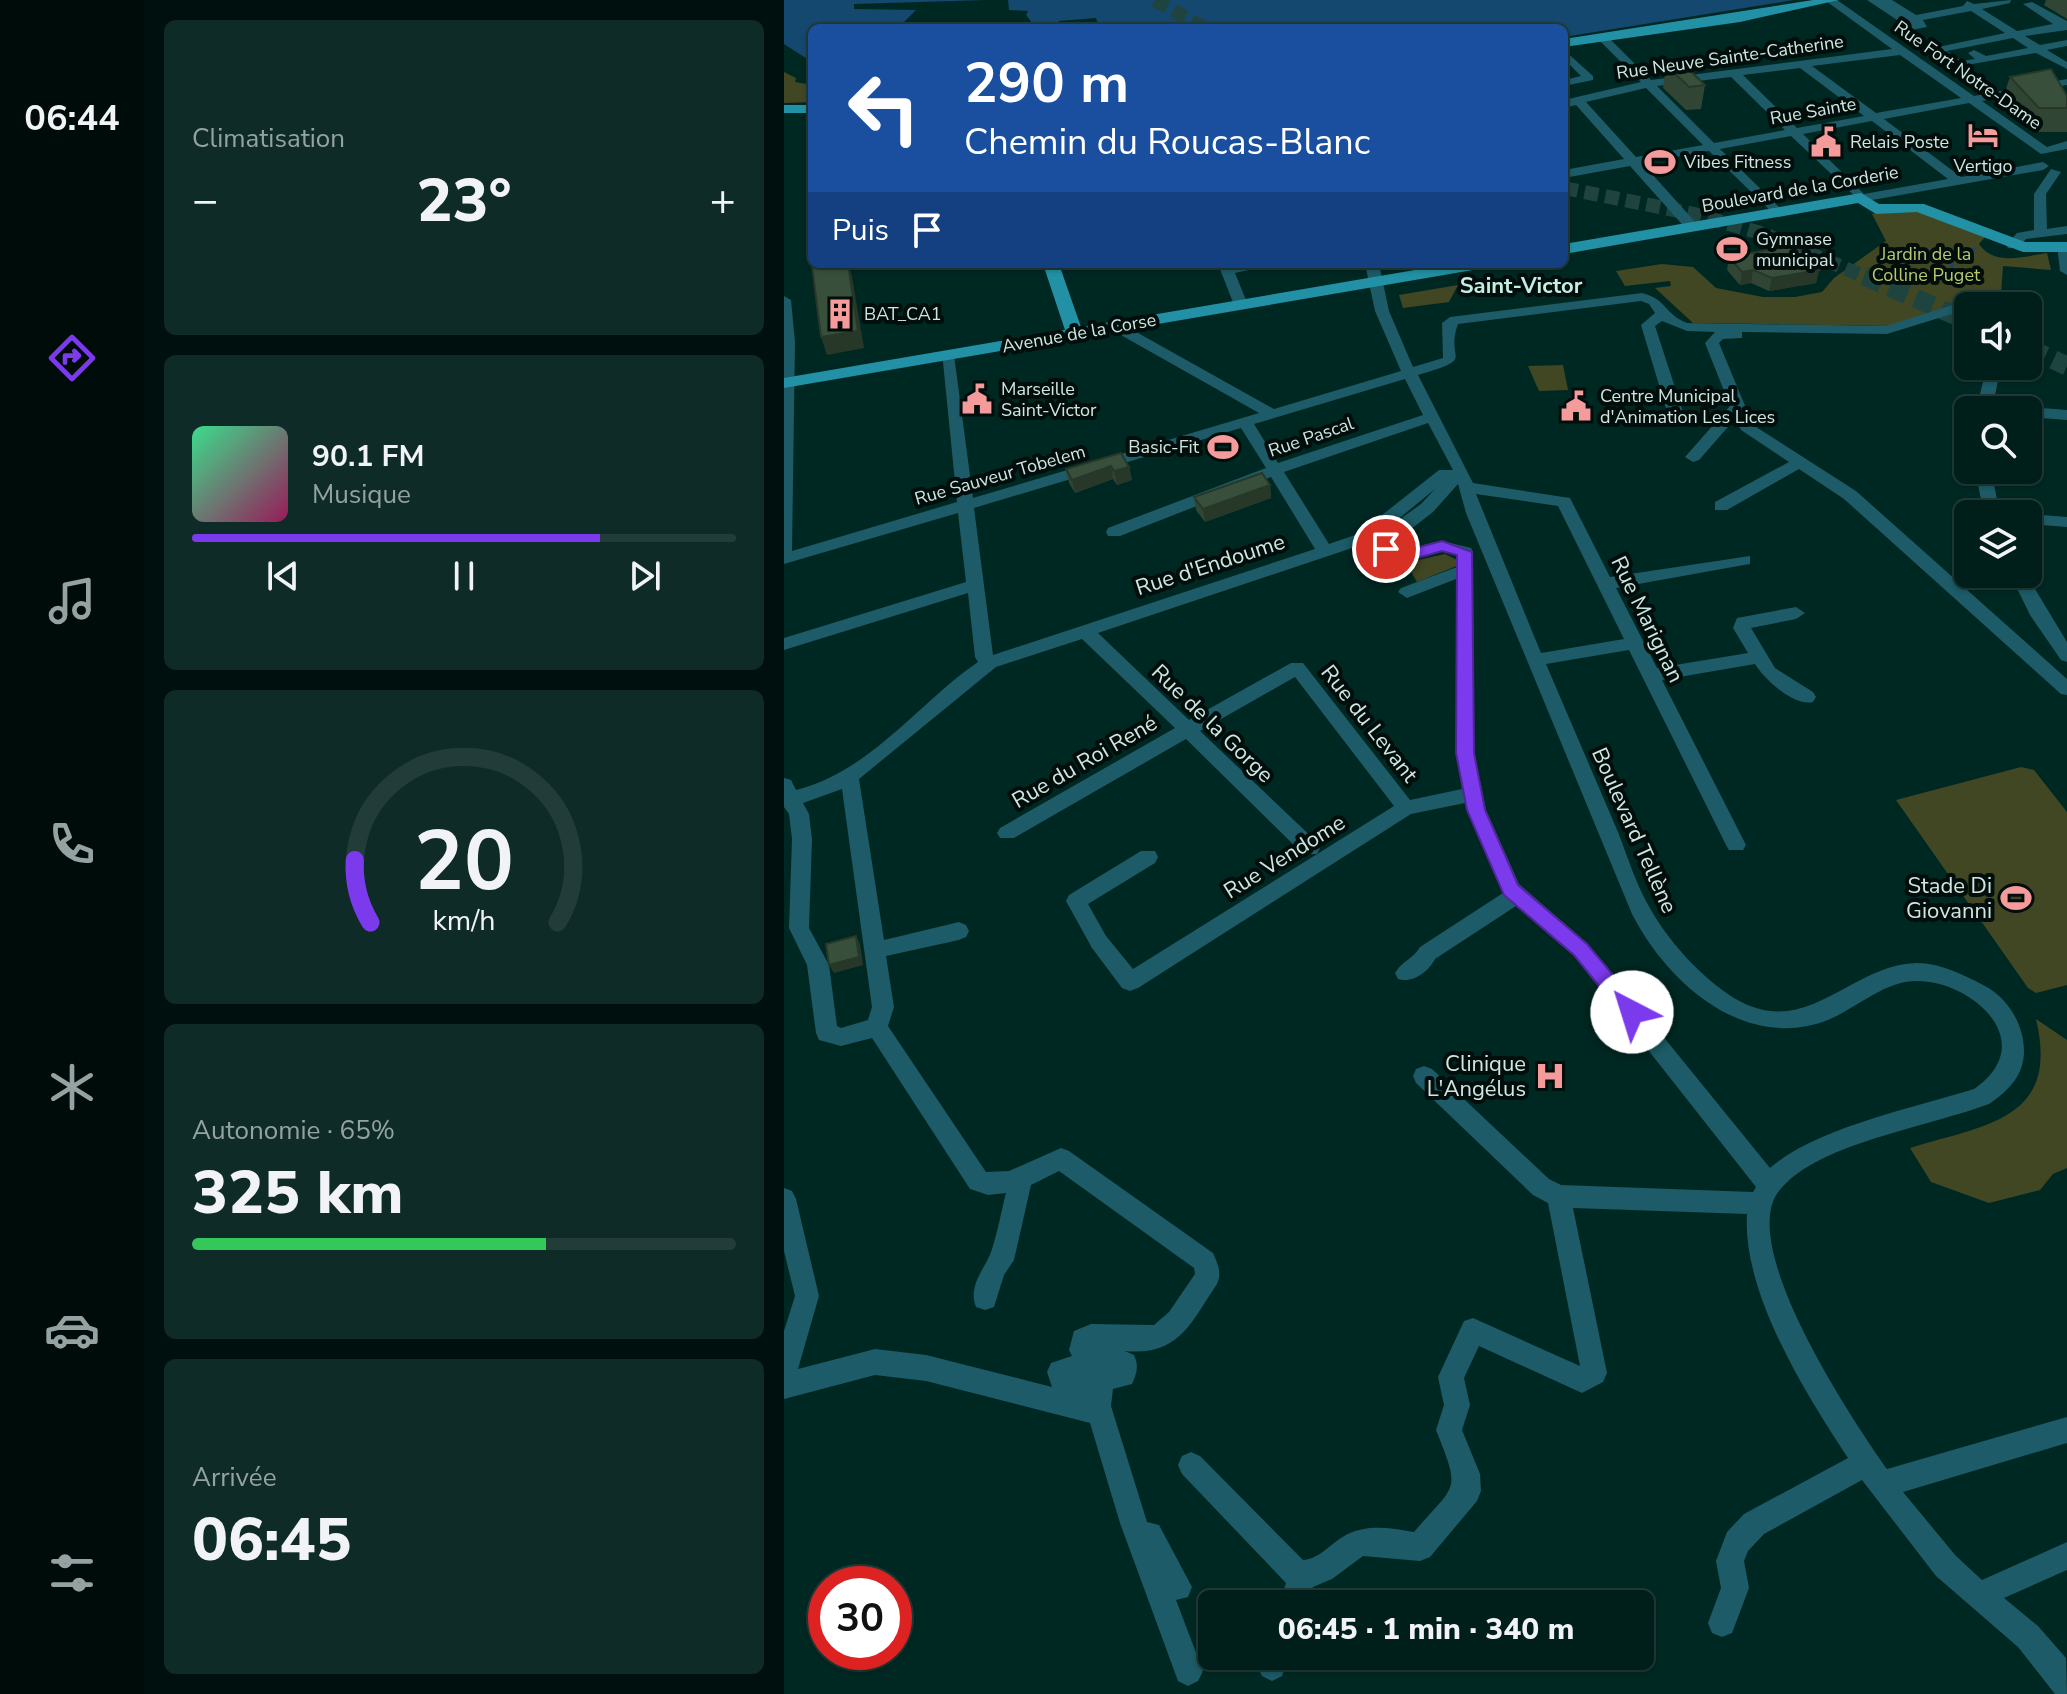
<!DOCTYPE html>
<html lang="fr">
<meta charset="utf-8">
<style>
body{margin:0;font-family:"Nunito Sans",sans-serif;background:#0e2b27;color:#f1f3f6;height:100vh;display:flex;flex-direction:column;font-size:30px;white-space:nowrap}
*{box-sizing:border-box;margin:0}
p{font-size:26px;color:#95a2a2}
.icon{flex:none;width:44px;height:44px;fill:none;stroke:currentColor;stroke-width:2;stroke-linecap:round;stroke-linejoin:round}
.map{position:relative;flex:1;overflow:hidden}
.sheet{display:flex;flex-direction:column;gap:20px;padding:20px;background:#00100e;width:640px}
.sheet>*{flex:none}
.banner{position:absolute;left:24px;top:24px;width:760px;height:244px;border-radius:12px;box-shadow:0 2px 6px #0004,0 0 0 2px #223c39;background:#1a4fa0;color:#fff;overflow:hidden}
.controls{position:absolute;left:1170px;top:292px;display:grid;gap:16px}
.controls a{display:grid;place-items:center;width:88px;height:88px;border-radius:12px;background:#001e1a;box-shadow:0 2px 6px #0004,0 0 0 2px #223c39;font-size:40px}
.speed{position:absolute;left:24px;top:1566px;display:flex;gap:16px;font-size:40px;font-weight:700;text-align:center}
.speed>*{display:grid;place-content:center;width:104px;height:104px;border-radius:50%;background:#001e1a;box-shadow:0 2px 6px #0004,0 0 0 2px #223c39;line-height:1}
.speed .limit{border:12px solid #d22;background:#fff;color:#111}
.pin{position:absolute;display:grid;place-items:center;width:68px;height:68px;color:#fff;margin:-34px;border:4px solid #fff;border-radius:50%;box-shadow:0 2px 8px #0007}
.me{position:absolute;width:88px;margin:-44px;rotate:320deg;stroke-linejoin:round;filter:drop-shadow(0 0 6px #0008)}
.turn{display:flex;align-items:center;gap:28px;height:168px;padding:0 24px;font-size:36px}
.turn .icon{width:104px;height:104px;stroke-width:2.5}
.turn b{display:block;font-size:56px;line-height:68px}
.then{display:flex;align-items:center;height:76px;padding:0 24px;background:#0003;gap:16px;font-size:30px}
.big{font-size:60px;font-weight:800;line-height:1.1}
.sheet .tile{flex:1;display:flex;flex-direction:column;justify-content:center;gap:12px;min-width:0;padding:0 28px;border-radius:12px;background:#0e2b27}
.sheet .dial{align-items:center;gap:0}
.dial svg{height:208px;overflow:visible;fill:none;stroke:#223c39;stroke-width:7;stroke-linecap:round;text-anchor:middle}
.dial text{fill:#f1f3f6;stroke:none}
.song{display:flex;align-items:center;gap:24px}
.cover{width:96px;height:96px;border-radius:12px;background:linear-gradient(135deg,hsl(150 70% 55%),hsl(330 70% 35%))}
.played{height:8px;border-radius:4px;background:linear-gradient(90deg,#7c3aed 75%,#223c39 75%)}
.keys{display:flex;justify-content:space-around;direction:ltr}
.heat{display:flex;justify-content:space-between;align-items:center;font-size:44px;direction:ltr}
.charge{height:12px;border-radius:6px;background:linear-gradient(90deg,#34c759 65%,#223c39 0)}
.trip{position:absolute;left:414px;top:1590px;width:456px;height:80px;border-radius:12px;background:#001e1a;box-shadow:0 2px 6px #0004,0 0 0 2px #223c39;font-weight:800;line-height:80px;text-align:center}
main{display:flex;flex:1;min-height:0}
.tab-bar{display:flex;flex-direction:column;width:144px;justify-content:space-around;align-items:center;background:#000c0a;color:#95a2a2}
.tab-bar .icon{width:56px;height:56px}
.tab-bar .on{color:#7c3aed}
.tab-bar b{font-size:36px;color:#f1f3f6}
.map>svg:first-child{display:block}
</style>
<main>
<nav class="tab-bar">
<b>06:44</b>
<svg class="icon on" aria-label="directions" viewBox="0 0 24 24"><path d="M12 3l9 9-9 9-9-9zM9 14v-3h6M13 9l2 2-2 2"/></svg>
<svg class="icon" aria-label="music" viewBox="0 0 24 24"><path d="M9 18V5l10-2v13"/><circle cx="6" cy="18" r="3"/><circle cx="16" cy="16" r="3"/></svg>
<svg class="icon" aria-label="phone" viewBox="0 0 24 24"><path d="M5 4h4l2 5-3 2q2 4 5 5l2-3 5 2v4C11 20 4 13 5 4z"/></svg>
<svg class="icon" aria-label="climate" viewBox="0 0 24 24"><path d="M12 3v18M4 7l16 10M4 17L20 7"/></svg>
<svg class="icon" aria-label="car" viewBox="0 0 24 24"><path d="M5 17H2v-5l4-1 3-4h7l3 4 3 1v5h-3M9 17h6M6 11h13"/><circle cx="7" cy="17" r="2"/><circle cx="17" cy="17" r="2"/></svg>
<svg class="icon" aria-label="filters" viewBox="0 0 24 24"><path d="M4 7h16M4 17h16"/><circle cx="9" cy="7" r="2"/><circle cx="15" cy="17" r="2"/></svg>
</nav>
<section class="sheet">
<div class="tile"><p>Climatisation</p>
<div class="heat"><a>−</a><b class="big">23°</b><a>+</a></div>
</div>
<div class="tile">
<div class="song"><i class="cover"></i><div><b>90.1 FM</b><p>Musique</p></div></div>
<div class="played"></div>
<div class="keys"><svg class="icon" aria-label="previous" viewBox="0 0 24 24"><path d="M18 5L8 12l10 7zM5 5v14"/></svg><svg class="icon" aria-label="pause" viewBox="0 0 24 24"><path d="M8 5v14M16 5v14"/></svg><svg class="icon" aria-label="next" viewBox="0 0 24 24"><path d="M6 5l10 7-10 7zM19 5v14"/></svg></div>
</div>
<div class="tile dial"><svg viewBox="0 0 100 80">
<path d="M14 69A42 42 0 1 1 86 69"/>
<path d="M14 69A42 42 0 0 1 8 45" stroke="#7c3aed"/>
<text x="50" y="56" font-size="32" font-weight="700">20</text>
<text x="50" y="72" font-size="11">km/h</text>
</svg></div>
<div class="tile"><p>Autonomie · 65%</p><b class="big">325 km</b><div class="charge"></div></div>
<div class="tile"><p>Arrivée</p><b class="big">06:45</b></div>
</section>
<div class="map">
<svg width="1283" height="1694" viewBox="0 0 1283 1694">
<rect width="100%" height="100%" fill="#002822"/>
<path fill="#414723" d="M0,72L12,78L11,82L28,85V102L0,103Z
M1126,208L1201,237L1195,244C1211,267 1240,256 1263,253L1267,270L1219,266L1217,295L1211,292L1104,326L909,323L871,288L887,286L886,281L841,286L832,271L878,264L909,267L932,288L979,297H1011L1038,292L1050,278L1102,241L1088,214Z
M674,285L665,302L619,308L615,295Z
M779,365L784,390L755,391L744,366Z
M661,554L673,560L675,565L633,582L623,565L626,562Z
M1237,767L1250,770L1283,812V985L1252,993L1244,988L1112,800Z
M1252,1019L1283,1040V1168L1269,1174L1256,1190L1205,1203L1147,1182L1126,1148C1203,1124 1276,1120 1252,1019Z"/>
<path fill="#15486e" d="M0,0H202L70,4V9L132,10L114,28H28V62L0,44Z
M224,0H1010L780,37V28H315L312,18L275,21L274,28H252L242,15L244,11L225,10Z"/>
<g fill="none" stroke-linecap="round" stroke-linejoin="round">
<path stroke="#15486e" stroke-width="3" d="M1174,278L1164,258L1191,249"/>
<path stroke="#15486e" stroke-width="4" d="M1173,276L1178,286"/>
<path stroke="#1f443f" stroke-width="14" stroke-dasharray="14 7" stroke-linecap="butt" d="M371,0L420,28
M780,188L910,214L980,234L1084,278"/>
<path stroke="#1f443f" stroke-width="19" stroke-dasharray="19 9" stroke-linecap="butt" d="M1080,276L1184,321
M1244,348L1283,366"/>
<path fill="#1c5b67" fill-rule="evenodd" d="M1053,0L1190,96L1283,79V85L1198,101L1263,147L1283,141V149L1257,154L1185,103L1100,119L1177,177L1259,162L1265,166L1259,170L1077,202L1007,136L936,149L998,210V216L993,217L925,151L858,163L914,225V231H904L846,166L780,178V170L840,159L792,105L780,108V100L857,82L814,39V35H822L867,80L1108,49L1042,1ZM1116,55L1177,98L1092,113L1028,66ZM1016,68L1080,116L1013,128L959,75ZM947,77L1001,130L930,143L873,86ZM862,88L919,145L852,157L802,102ZM1088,121L1164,179L1080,194L1019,134Z
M1083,0H1108L1132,15L1179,6L1183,1L1190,4L1227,0L1226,3L1198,9L1233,31L1269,24L1239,4L1248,2L1283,21V30L1241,36L1256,45L1283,40V46L1263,50L1283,62V69L1252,53L1171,67L1149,52V48L1221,33L1187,11L1139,20L1143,27L1128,30ZM1229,38L1244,48L1202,56L1190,50L1184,53L1191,59L1177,61L1163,51Z
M780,50L809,76V80L780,86V80L797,76L780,59Z
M1267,169L1277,172L1262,194L1263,229L1283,226V234L1242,239L1234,248H1224L1222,245L1233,233L1250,230V194Z
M1273,245L1283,246V275L1276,271Z
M434,264H491L451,273L464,305L457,309L450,305Z
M581,264H595L605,311L629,367L659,358L658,323L666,317L858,293C883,299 880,314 903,323L1102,326L1197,296L1222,306H1184V309L1103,334L958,332V338L939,339L935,343L969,425L1072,491L1283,679V695L1277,694L1060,499L1015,469L943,510H931V502L1005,462L957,430L951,419L915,460L909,462L901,457L946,406L921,343L931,332L903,331L878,321L871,326L900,415L892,420L884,415L857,325L871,313L865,304L857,301L674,324C660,362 695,357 634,375L689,483L786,498L826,577L966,556V564L960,565L832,588L873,668L964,653L949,628L953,618L1012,607L1021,613L1012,619L967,628L991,668L1029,692L1032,697L1029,702C1010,707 980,679 971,664L878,680L962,845L959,850H945L942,845L845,650L762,664C786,720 810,776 834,832C844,858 853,887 867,910C886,943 918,978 950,998C1023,1042 1066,964 1133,963C1157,963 1180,975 1201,986C1224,998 1240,1025 1240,1051C1240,1076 1224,1091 1205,1104C1149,1125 1056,1140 1010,1176C1003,1182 994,1190 990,1199C963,1261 1067,1418 1103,1469L1283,1417V1443L1119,1492L1172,1556L1198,1580L1283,1542V1570L1220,1598L1254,1626L1282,1658L1283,1694H1271L1234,1647L1152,1576L1078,1480L980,1534L964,1551L960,1561L965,1588L948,1633L938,1637L928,1633L924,1623L937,1588L932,1561L943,1532L960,1514L1064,1458C1022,1394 958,1293 963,1214L789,1208L823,1373L819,1382L798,1393L695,1346L680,1378L686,1405L678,1430L696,1474L697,1491L693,1501L646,1557L636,1561L579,1556L548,1579L529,1587L523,1604H495L502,1583L398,1474L394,1465L398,1456L407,1452L416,1456L519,1560C535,1559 544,1546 557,1538C580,1523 605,1528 630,1532C673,1482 677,1493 652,1430L660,1405L654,1377L680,1321L689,1318L796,1366L764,1203L749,1195L632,1083L629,1076L632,1069L640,1066L648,1069L765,1179L777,1185L969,1192L972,1187L790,956L732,906L651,959C645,971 629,984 614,979L611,973C617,962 630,958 636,947L719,893L681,803L627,814L354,988L346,991L338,988L308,948L282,901L285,895L357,851H371L374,857L371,863L304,904L322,936L349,969L610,806L511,677L416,731L533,842L536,848L533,854H519L402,739L230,838H216L213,833L216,828L391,728L298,639L212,667L75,779L100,940L175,922L182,925L185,931L182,937L175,940L102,956L110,1007L104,1026L202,1172L225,1171L277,1148L285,1151L429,1253C434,1264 438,1273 433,1284C406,1324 395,1356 341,1351L350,1355C355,1366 353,1373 348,1384L329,1389L327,1406L363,1522L375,1525L408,1587L404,1597L392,1600L419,1671L414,1681L404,1686L394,1681L336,1523L306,1423L142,1381L91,1375L0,1399V1331L11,1296L0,1251V1188L8,1191L12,1199L35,1296L14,1369L91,1349L142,1355L268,1387L263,1372L267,1363L288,1356L285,1350L290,1331L307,1324L370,1325L385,1312L411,1274L410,1268L275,1171L247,1185L230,1260L220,1275L210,1307L201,1310L192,1307C183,1284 203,1267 208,1249C214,1231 217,1212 222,1193L204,1195L186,1189L88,1038L57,1046L35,1040L32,1033L23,965L5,928L8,839L5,814L0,807V778L7,780L12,790C87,771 133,704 194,662L191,657L184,593L0,650V638L182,582L174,513L0,564V296L7,300L11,342L8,551L173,502L158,352L170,355L189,498L475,413L328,330V324H338L490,409L617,371L591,311ZM621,379L639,415L494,463L470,424ZM644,423L669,470H655L574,534L545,544L500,472ZM457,428L482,468L324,528L322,532L324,536H336L487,477L531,549L209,655L190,508ZM674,484L682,513L848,914C884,984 961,1052 1044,1020C1073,1008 1100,981 1133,981C1189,981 1257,1043 1190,1089C1132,1107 1031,1128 986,1168L804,944L735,884L702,810L690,753L689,552L687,548L658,541L616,550L609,543L649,512ZM651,489L637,504L601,530ZM692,494L774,506L840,639L757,653ZM597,533L592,544L606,560L612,561L658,551L673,555V567L617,588L614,592L623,598L672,579V753L678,789L626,800L519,663H507L405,720L314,633L586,542ZM58,789L88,1007L84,1020L57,1028L53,1026L45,965L25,928L28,839L25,814L19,803Z
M1203,366H1217L1208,410H1192Z
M1244,407L1283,410V420L1244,417V410H1238Z
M1191,470H1207L1216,514H1200Z
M1244,514L1283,517V527L1244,524Z
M1226,574H1242L1283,642V662L1277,660L1246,615Z
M477,1656H505L498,1676L488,1681L478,1676L473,1666Z"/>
<path fill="#2291a5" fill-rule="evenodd" d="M1029,0H1055L956,22L780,47V39Z
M0,105H28V113H0Z
M1077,193L1095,204H1140L1241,242H1283V252H1239L1133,212L1092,214L1074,203L780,254V244Z
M259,264H275L297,327L666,264H703L695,269L0,388V378L281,330Z"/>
</g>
<path fill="#304533" d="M1262,0H1283V19L1260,5Z
M882,65L921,85L917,109L902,110L879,88Z
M1226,77L1283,96V132H1247L1218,100Z
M945,257L1035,270L1032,283L985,291L967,283L956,285L943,270Z
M345,467L348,480L333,485L329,479L291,493L285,483L282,469Z
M486,485L487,498L421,522L412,510L410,497Z"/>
<path fill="#273829" d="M785,60L784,72L780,73V61Z
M64,264L68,277L80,348L43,355L37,337Z
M969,270L967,283L956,285L958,272Z
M1035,270L1032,283L985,291L988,278Z
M327,466L329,479L291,493L288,480Z
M345,467L348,480L333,485L330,471Z
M486,485L487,498L421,522L419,509Z
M72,936L76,944L79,965L50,973L45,965Z"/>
<path fill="#38503b" stroke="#273829" stroke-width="2" d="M898,63L921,85L905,87L882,65Z
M1267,69L1283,96V108H1255L1226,77Z
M1012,245L1035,270L988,278L969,270L958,272L945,257Z
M37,264H64L74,331L37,337L28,266Z
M337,453L345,467L330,471L327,466L288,480L282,469Z
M478,473L486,485L419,509L410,497Z
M72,936L75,957L45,965L42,944Z"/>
<path fill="#7c3aed" stroke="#51269a" stroke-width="2" d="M658,541L688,552L690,753L701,810L734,885L803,944L855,1006L858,1012L855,1018H841L790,955L720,895L683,810L672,753L673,555L658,551L619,562L594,549L602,544L620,551Z"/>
<defs>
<g id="hotel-bare" transform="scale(2.4)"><path d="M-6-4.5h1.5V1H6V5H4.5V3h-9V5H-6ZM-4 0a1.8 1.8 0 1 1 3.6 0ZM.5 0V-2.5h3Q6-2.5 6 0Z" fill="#f59b9b" stroke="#020e0b" stroke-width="2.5" paint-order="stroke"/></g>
<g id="civic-bare" transform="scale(2.4)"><path d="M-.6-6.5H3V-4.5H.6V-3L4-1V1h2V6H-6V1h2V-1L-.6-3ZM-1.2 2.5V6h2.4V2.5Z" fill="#f59b9b" stroke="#020e0b" stroke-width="2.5" paint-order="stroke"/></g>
<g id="stadium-bare" transform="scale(2.4)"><path d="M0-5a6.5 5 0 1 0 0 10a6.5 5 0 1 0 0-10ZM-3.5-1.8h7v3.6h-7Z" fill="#f59b9b" stroke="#020e0b" stroke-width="2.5" paint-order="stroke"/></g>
<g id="building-bare" transform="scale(2.4)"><path d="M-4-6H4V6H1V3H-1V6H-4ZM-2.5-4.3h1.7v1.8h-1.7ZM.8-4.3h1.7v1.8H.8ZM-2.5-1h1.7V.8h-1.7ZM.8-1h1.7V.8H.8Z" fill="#f59b9b" stroke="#020e0b" stroke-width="2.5" paint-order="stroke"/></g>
<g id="hospital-bare" transform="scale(2.4)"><path d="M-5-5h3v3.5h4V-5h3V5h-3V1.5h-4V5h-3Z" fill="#f59b9b" stroke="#020e0b" stroke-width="2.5" paint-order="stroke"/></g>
</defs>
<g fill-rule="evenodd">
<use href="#hotel-bare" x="1199" y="135"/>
<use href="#civic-bare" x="1042" y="142"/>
<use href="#stadium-bare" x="876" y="162"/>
<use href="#stadium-bare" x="948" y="249"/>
<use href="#building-bare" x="56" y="314"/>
<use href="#civic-bare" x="193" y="399"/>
<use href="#civic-bare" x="792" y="406"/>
<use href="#stadium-bare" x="439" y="447"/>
<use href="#stadium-bare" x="1232" y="898"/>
<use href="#hospital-bare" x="766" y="1076"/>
</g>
<g text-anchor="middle" stroke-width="8" stroke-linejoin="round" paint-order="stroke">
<g font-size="18" fill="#d1e6e1" stroke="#020e0b">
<text transform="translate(946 57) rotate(-8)" y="6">Rue Neuve Sainte-Catherine</text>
<text transform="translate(1184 75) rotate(35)" y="6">Rue Fort Notre-Dame</text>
<text transform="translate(1029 111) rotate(-10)" y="6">Rue Sainte</text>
<text transform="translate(1016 189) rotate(-10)" y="6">Boulevard de la Corderie</text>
<text transform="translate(295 333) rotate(-10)" y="6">Avenue de la Corse</text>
<text transform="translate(527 437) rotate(-19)" y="6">Rue Pascal</text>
<text transform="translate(216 475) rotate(-16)" y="6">Rue Sauveur Tobelem</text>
</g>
<g font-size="18" fill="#d1e6e1" stroke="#020e0b" text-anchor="start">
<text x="1066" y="148">Relais Poste</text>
<text x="900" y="168">Vibes Fitness</text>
<text x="1199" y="172" text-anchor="middle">Vertigo</text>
<text x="972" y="245">Gymnase<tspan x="972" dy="21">municipal</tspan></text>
<text x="80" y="320">BAT_CA1</text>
<text x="217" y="395">Marseille<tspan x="217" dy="21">Saint-Victor</tspan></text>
<text x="816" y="402">Centre Municipal<tspan x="816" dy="21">d'Animation Les Lices</tspan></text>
<text x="415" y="453" text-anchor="end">Basic-Fit</text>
</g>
<g font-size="18" fill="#bac870" stroke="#020e0b">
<text x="1142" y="260">Jardin de la<tspan x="1142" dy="21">Colline Puget</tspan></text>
</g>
<g font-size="22" font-weight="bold" fill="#c4ede4" stroke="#020e0b">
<text x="737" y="293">Saint-Victor</text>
</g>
<g font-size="22" fill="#d1e6e1" stroke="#020e0b">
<text transform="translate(426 564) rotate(-18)" y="8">Rue d'Endoume</text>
<text transform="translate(864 619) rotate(64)" y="8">Rue Marignan</text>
<text transform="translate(429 723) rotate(44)" y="8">Rue de la Gorge</text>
<text transform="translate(586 723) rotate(52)" y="8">Rue du Levant</text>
<text transform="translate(300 761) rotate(-30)" y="8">Rue du Roi René</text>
<text transform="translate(851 830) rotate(66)" y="8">Boulevard Tellène</text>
<text transform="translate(500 856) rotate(-32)" y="8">Rue Vendome</text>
</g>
<g font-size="22" fill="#d1e6e1" stroke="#020e0b" text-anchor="end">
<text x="1208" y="893">Stade Di<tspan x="1208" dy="25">Giovanni</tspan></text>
<text x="742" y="1071">Clinique<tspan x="742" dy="25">L'Angélus</tspan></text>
</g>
</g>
</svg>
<div class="controls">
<a><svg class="icon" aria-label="sound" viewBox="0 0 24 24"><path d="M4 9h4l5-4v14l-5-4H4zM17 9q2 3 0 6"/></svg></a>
<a><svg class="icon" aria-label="search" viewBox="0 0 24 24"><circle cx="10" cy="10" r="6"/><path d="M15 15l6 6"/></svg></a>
<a><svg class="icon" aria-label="layers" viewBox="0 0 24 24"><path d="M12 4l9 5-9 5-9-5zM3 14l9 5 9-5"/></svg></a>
</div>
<div class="speed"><div class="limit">30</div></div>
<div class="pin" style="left:602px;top:549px;background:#d93025"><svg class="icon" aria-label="arrive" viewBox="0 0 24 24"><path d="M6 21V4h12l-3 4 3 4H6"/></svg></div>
<svg class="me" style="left:848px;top:1012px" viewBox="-20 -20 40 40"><circle r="19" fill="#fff"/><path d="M0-13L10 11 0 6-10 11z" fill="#7c3aed"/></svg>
<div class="trip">06:45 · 1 min · 340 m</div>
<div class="banner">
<div class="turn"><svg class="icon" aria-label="left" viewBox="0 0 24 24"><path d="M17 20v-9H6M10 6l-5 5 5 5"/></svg><div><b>290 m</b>Chemin du Roucas-Blanc</div></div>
<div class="then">Puis<svg class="icon" aria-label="arrive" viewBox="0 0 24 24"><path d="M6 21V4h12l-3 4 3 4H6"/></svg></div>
</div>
</div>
</main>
